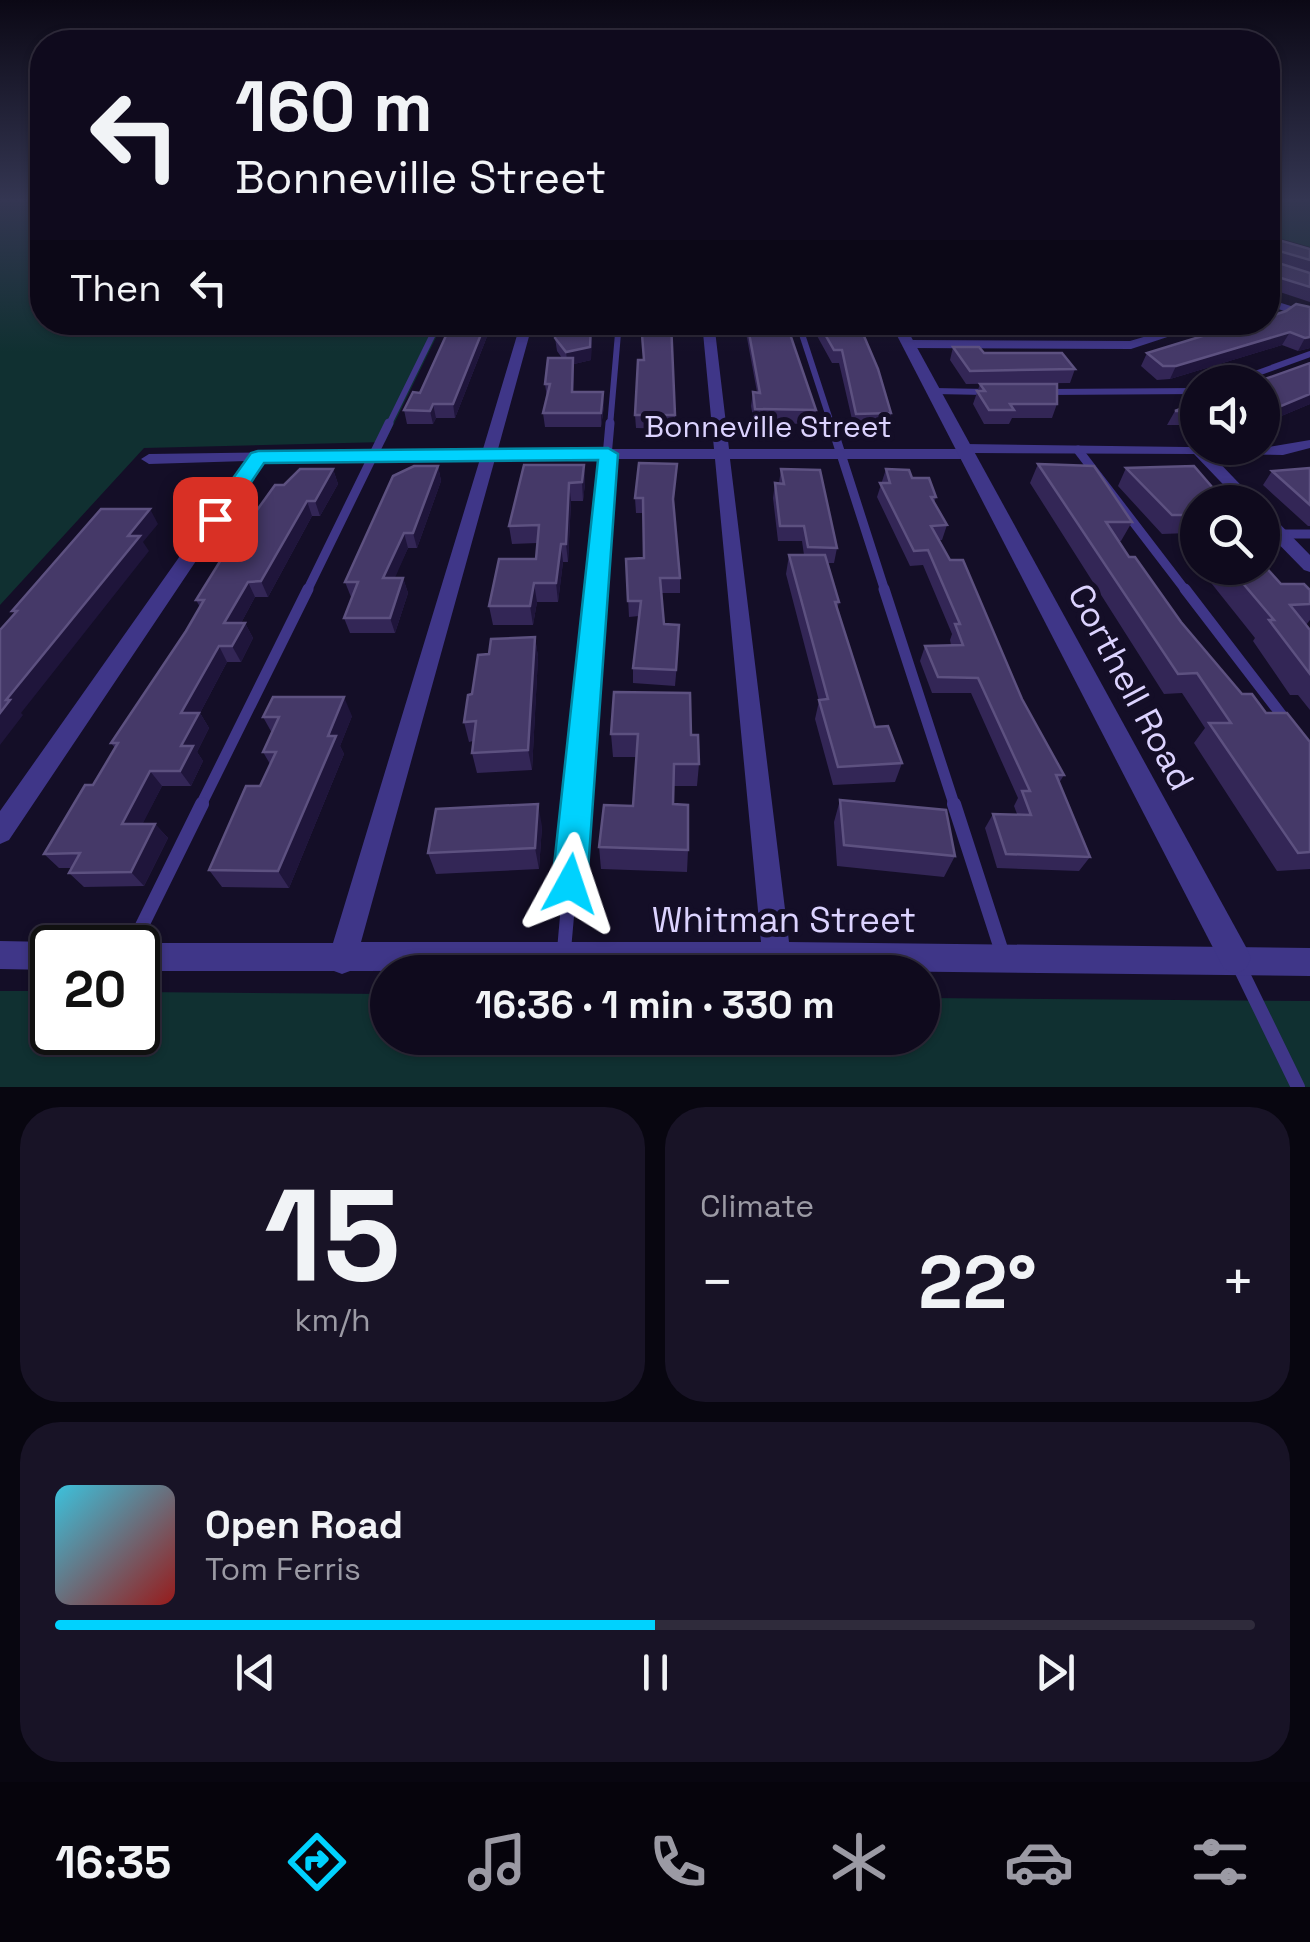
<!DOCTYPE html>
<meta charset="utf-8">
<style>
body{margin:0;font-family:"Space Grotesk",sans-serif;background:#181326;color:#f1f3f6;height:100vh;display:flex;flex-direction:column;font-size:38px;white-space:nowrap}
*{box-sizing:border-box;margin:0}
p{font-size:32px;color:#9b9aa4}
.icon{flex:none;width:55px;height:55px;fill:none;stroke:currentColor;stroke-width:2;stroke-linecap:round;stroke-linejoin:round}
.map{position:relative;height:1087px;overflow:hidden}
.panel{display:flex;flex-direction:column;gap:20px;padding:20px;background:#080610;flex:1}
.panel>*{flex:none}
.guide{position:absolute;left:30px;top:30px;width:1250px;height:305px;border-radius:40px;box-shadow:0 2px 8px #0004,0 0 0 2px #2f2b3b;background:#0f0a1d;color:#f1f3f6;overflow:hidden}
.tools{position:absolute;left:1180px;top:365px;display:grid;gap:20px}
.tools a{display:grid;place-items:center;width:100px;height:100px;border-radius:50%;background:#0f0a1d;box-shadow:0 2px 8px #0004,0 0 0 2px #2f2b3b;font-size:50px}
.speed{position:absolute;left:30px;top:925px;display:flex;gap:20px;font-size:50px;font-weight:700;text-align:center}
.speed>*{display:grid;place-content:center;width:130px;height:130px;border-radius:50%;background:#0f0a1d;box-shadow:0 2px 8px #0004,0 0 0 2px #2f2b3b;line-height:1}
.speed .limit{border:5px solid #111;border-radius:15px;background:#fff;color:#111}
.pin{position:absolute;display:grid;place-items:center;width:85px;height:85px;color:#fff;margin:-42px;border-radius:20px;box-shadow:0 5px 15px #0006}
.me{position:absolute;width:110px;margin:-55px;rotate:5deg;stroke-linejoin:round;filter:drop-shadow(0 0 8px #0008)}
.turn{display:flex;align-items:center;gap:35px;height:210px;padding:0 40px;font-size:45px}
.turn .icon{width:130px;height:130px;stroke-width:2.5}
.turn b{display:block;font-size:70px;line-height:85px}
.then{display:flex;align-items:center;height:95px;padding:0 40px;background:#0003;gap:20px;font-size:38px}
.big{font-size:75px;font-weight:600;line-height:1.1}
.panel .card{flex:1;display:flex;flex-direction:column;justify-content:center;gap:15px;min-width:0;padding:0 35px;border-radius:40px;background:#181326}
.panel .dial{align-items:center;gap:0}
.dial b{font-size:130px;line-height:1}
.song{display:flex;align-items:center;gap:30px}
.cover{width:120px;height:120px;border-radius:15px;background:linear-gradient(135deg,hsl(190 70% 55%),hsl(0 70% 35%))}
.played{height:10px;border-radius:5px;background:linear-gradient(90deg,#00d2fe 50%,#2f2b3b 50%)}
.keys{display:flex;justify-content:space-around;direction:ltr}
.heat{display:flex;justify-content:space-between;align-items:center;font-size:55px;direction:ltr}
.panel .tiles{flex:1;display:grid;gap:20px;grid-template-columns:1fr 1fr}
.card:last-child{grid-column:span 2}
.trip{position:absolute;left:370px;top:955px;width:570px;height:100px;border-radius:50px;background:#0f0a1d;box-shadow:0 2px 8px #0004,0 0 0 2px #2f2b3b;font-weight:600;line-height:100px;text-align:center}
.tabs{display:flex;height:160px;justify-content:space-around;align-items:center;background:#06040c;color:#9b9aa4}
.tabs .icon{width:70px;height:70px}
.tabs .selected{color:#00d2fe}
.tabs b{font-size:45px;color:#f1f3f6}
.map>svg:first-child{display:block}
</style>
<div class="map">
<svg width="1310" height="1087" viewBox="0 0 1310 1087">
<rect width="100%" height="100%" fill="#140e27"/>
<path fill="#103031" d="M0,200H42V322L443,323L385,442L144,448L0,605Z
M1268,200H1310V247L1268,235Z
M0,991H52V1032H138V992L387,994L388,1038H922L923,998L1310,1001V1087H0Z"/>
<g fill="none" stroke-linecap="round" stroke-linejoin="round">
<path stroke="#3f3688" stroke-width="6" d="M798,322L832,426
M1233,382L1310,354
M934,391L986,392
M1046,392L1198,391
M388,426L439,322
M610,426L619,322"/>
<path stroke="#3f3688" stroke-width="9" d="M831,423L885,591
M1078,450L1186,591
M1280,534H1310
M307,591L389,423
M595,591L610,423"/>
<path stroke="#3f3688" stroke-width="11" d="M884,589L955,807
M1185,589L1287,722
M200,807L308,589
M577,807L596,589"/>
<path stroke="#3f3688" stroke-width="14" d="M954,804L1002,952
M131,948L202,804
M564,950L577,804
M1240,968L1298,1087"/>
<path fill="#3f3688" fill-rule="evenodd" d="M1268,299L1310,312V319L1268,306Z
M521,322H533L498,449H714L702,322H714L729,449H958L959,445L964,444L1262,448L1310,440V448L1283,455L1211,454L1257,502H1240L1194,454L974,453L972,457L967,459H730L789,942L1310,948V976L777,970L350,971L342,974L334,971H138V948H128L138,943H333L480,459L263,461L9,840L0,844V811L247,461L149,464L141,459L149,454L483,449ZM495,459H715L761,942H361Z
M1194,322H1213L1131,349L908,348L902,344L908,340L1130,341Z
M1262,511L1268,512L1310,555V572L1304,570L1262,527Z
M0,941L52,942L63,948H52V970L0,969Z"/>
<path fill="#3f3688" fill-rule="evenodd" d="M890,322H903L1246,947L1251,958L1246,969L1235,974L1224,969Z"/>
</g>
<path fill="#332656" d="M1268,237L1310,249V302L1268,288Z
M1310,307V348L1298,351L1282,345L1170,379L1157,380L1141,366L1147,353Z
M457,322H498L496,329H490L455,418H436L433,424H407L404,410L420,393Z
M557,322H592L591,360L574,364L573,392H603L604,406L601,427H545L543,413L547,398L545,384L562,358L557,351L555,338Z
M641,322L675,415V429L636,428L635,415L644,360Z
M742,322H766L769,332L816,410L814,424L754,423L751,406L753,392H757L747,338Z
M812,322H858L891,413L888,427L854,428L839,363H832L816,334Z
M928,322H1142L1140,325L1003,323L1002,326L931,327Z
M953,347L984,353L1075,369L1070,383L966,384L950,360Z
M1265,379L1310,404L1262,424V382Z
M980,384L1057,404L1052,418H1012L1009,424H984L973,404Z
M1198,402V425H1167L1175,411Z
M677,464L673,506L680,578V593H661L664,624L679,641L675,686L633,683V668L639,616L629,617L626,559L644,558L643,513H636L635,498Z
M1038,464L1132,522L1121,541H1119L1129,557L1181,622L1242,694L1266,713L1310,742V869L1277,871L1194,743L1205,728L1182,693L1164,694L1030,483Z
M584,465L585,483L583,501H571L568,562H563L558,602H537L533,625H493L489,606L536,559L537,543L512,544L509,526Z
M438,466L441,481L417,548H408L394,578H403L408,593L395,633H350L344,618L352,597H351L345,582Z
M1126,468L1198,502V544L1189,533L1162,534L1118,486Z
M1310,468V526H1308L1263,485L1272,471Z
M333,469L338,484L320,516H312L268,597H255L241,623H245L253,638L241,662H227L200,713L209,728L197,752L203,761L191,786H162L142,824H155L168,838L144,886L84,887L69,873L72,868H59L44,854L93,785L115,748L111,743L186,631L200,607L196,600L284,485Z
M781,469L837,548L834,563H827L839,602L837,610L875,727L902,763L895,782L833,785L815,719L819,701L786,574L789,555H804L802,541H778L773,498L775,483H779Z
M886,469L912,478L936,497L934,503L947,525L942,540H939L1022,699L1064,775L1059,783L1090,857L1079,871L997,868L985,828L993,814H1017L1014,806L1018,798L971,693H932L920,661L925,646L951,645L950,640L952,634L923,565L910,566L877,497Z
M1215,568H1262L1281,584L1310,590V620L1306,625L1310,630V710L1298,695H1290L1253,641L1255,638L1208,579Z
M535,637L538,657L532,770L477,773L472,753L473,741L469,742L464,722L472,694L489,654Z
M352,716L340,746L344,754L289,888L222,887L209,870L260,786L270,764L263,752L272,733L263,717Z
M611,734L691,735L699,764L697,786H674L673,804L688,850L687,872L601,869L599,847L633,806L636,757H613Z
M840,800L955,856L944,877L837,866L834,822Z
M542,826L539,869L436,874L428,853Z"/>
<path fill="#1f153b" d="M486,322H489L490,329L455,418L453,404Z
M591,322H592L591,360L574,364L573,406L566,352Z
M1290,332L1282,345L1170,379L1176,366Z
M1310,337V348L1298,351L1305,338Z
M603,392L604,406L601,427V413Z
M1310,394V404L1262,424L1269,411Z
M433,404L436,418L433,424L430,411Z
M584,465L585,483L583,501L582,482Z
M438,466L441,481L417,548L413,533Z
M333,469L338,484L320,516L315,501Z
M569,483L571,501L568,562L566,544Z
M307,501L312,516L268,597L261,581Z
M150,509L158,524L143,542L149,551L21,713L23,715L0,745V713L6,700L128,536Z
M404,533L408,548L388,594L383,578Z
M561,544L563,562L558,602L556,583Z
M403,578L408,593L395,633L390,618Z
M248,582L255,597L233,638L224,623Z
M534,583L537,602L533,625L530,606Z
M245,623L253,638L241,662L232,646Z
M535,637L538,657L532,770L528,750Z
M219,646L227,662L200,713L209,728L197,752L203,761L191,786L180,771L181,713Z
M344,697L352,716L340,746L344,754L289,888L278,871Z
M150,771L162,786L135,839L122,824Z
M538,804L542,826L539,869L535,848Z
M155,824L168,838L144,886L131,872Z"/>
<path fill="#453968" stroke="#5d5180" stroke-width="2.5" d="M1268,237L1310,249V260L1276,250L1268,255L1272,261L1310,273V287L1268,274Z
M1296,304L1310,307V337L1305,338L1290,332L1176,366H1163L1147,353L1248,322H1268V317L1286,311Z
M457,322H486L453,404H433L430,411L404,410L413,392L420,393L449,329H454Z
M557,322H591L590,347L566,352L555,338Z
M641,322H671L675,415H635L638,360H644Z
M747,322H766L769,332L789,331L816,410L755,409L753,392L760,393Z
M818,322H858L878,369L891,413L856,414L842,350H834Z
M953,347H979L984,353H1062L1075,369L970,371Z
M548,358H573L572,392H603L601,413H543L550,384H545Z
M1310,363V394L1269,411H1262V382H1243L1259,376L1265,379Z
M980,384H1057V404H1010L1014,410H989L977,391H985Z
M1198,402V411H1175Z
M639,463L677,464L673,499L680,578H660L664,624L679,625L676,670L633,668L641,601H628L626,559L644,558L643,498H635Z
M1038,464L1094,466L1132,522H1106L1129,557H1135L1181,622L1242,694H1252L1266,713H1287L1310,742V852L1298,853L1209,723H1231L1197,673L1178,674Z
M524,465H584L582,482L569,483L566,544H561L556,583H534L530,606H489L499,559H536L539,525L509,526Z
M414,466H438L413,533H404L383,578H403L390,618H344L358,582H345L393,476Z
M1194,466L1225,502H1198V515H1172L1126,468Z
M1310,468V505L1272,471Z
M300,469H333L315,501H307L261,581L248,582L224,623H245L232,646H219L181,713H199L181,746H193L180,771H150L122,824H155L131,872L69,873L80,853L44,854L85,785H93L118,743H111L186,631L204,600H196L219,563L275,485H284Z
M781,469L820,470L837,548L808,547L804,526H780L775,483L784,484Z
M886,469L909,470L912,478H929L936,497H931L947,525L931,526L950,560H963L1022,699L1064,775H1056L1090,857L1006,854L993,814L1031,815L1022,791H1030L978,678L938,677L925,646L963,645L955,624H960L928,550L914,551L880,483H890Z
M101,509H150L128,536H140L6,700H10L0,713V630L17,611H12Z
M789,555H825L839,602H835L875,727L888,726L902,763L838,767L819,700L828,699Z
M1262,563L1281,584H1304L1310,590V604L1290,605L1310,630V674L1269,620H1274L1230,568H1262Z
M535,637L528,750L472,753L476,721L464,722L468,695L472,694L478,655L489,654L491,639Z
M614,692L690,693L691,735H698L699,764H674L673,804L688,805V850L599,847L604,805L633,806L638,734H611Z
M273,697H344L328,736H336L278,871L209,870L246,786H260L276,752H263L279,717H263Z
M840,800L946,810L955,856L844,845Z
M538,804L535,848L428,853L436,809Z"/>
<linearGradient id="sky" x2="0" y2="1"><stop stop-color="#0b0815"/><stop offset="0.57" stop-color="#343652"/><stop offset="1" stop-color="#343652" stop-opacity="0"/></linearGradient>
<rect width="1310" height="352" fill="url(#sky)"/>
<path fill="#00d2fe" stroke="#0088a5" stroke-width="2.5" d="M608,448L618,454L587,884L582,896L570,901L557,896L552,884L598,460L264,463L223,524L215,526L204,519L251,453L258,451Z"/>
<g text-anchor="middle" stroke-width="10" stroke-linejoin="round" paint-order="stroke">
<g font-size="30" fill="#dcd3ff" stroke="#140e27">
<text x="768" y="437">Bonneville Street</text>
</g>
<g font-size="35" fill="#dcd3ff" stroke="#140e27">
<text transform="translate(1131 687) rotate(62)" y="12">Corthell Road</text>
<text x="784" y="932">Whitman Street</text>
</g>
</g>
</svg>
<div class="tools">
<a><svg class="icon" aria-label="sound" viewBox="0 0 24 24"><path d="M4 9h4l5-4v14l-5-4H4zM17 9q2 3 0 6"/></svg></a>
<a><svg class="icon" aria-label="search" viewBox="0 0 24 24"><circle cx="10" cy="10" r="6"/><path d="M15 15l6 6"/></svg></a>
</div>
<div class="speed"><div class="limit">20</div></div>
<div class="pin" style="left:215px;top:519px;background:#d93025"><svg class="icon" aria-label="arrive" viewBox="0 0 24 24"><path d="M6 21V4h12l-3 4 3 4H6"/></svg></div>
<svg class="me" style="left:570px;top:884px" viewBox="-20 -20 40 40"><path d="M0-17L14 15 0 8-14 15z" fill="#00d2fe" stroke="#fff" stroke-width="4"/></svg>
<div class="trip">16:36 · 1 min · 330 m</div>
<div class="guide">
<div class="turn"><svg class="icon" aria-label="left" viewBox="0 0 24 24"><path d="M17 20v-9H6M10 6l-5 5 5 5"/></svg><div><b>160 m</b>Bonneville Street</div></div>
<div class="then">Then<svg class="icon" aria-label="left" viewBox="0 0 24 24"><path d="M17 20v-9H6M10 6l-5 5 5 5"/></svg></div>
</div>
</div>
<section class="panel">
<div class="tiles">
<div class="card dial"><b>15</b><p>km/h</p></div>
<div class="card"><p>Climate</p>
<div class="heat"><a>−</a><b class="big">22°</b><a>+</a></div>
</div>
<div class="card">
<div class="song"><i class="cover"></i><div><b>Open Road</b><p>Tom Ferris</p></div></div>
<div class="played"></div>
<div class="keys"><svg class="icon" aria-label="previous" viewBox="0 0 24 24"><path d="M18 5L8 12l10 7zM5 5v14"/></svg><svg class="icon" aria-label="pause" viewBox="0 0 24 24"><path d="M8 5v14M16 5v14"/></svg><svg class="icon" aria-label="next" viewBox="0 0 24 24"><path d="M6 5l10 7-10 7zM19 5v14"/></svg></div>
</div>
</div>
</section>
<nav class="tabs">
<b>16:35</b>
<svg class="icon selected" aria-label="directions" viewBox="0 0 24 24"><path d="M12 3l9 9-9 9-9-9zM9 14v-3h6M13 9l2 2-2 2"/></svg>
<svg class="icon" aria-label="music" viewBox="0 0 24 24"><path d="M9 18V5l10-2v13"/><circle cx="6" cy="18" r="3"/><circle cx="16" cy="16" r="3"/></svg>
<svg class="icon" aria-label="phone" viewBox="0 0 24 24"><path d="M5 4h4l2 5-3 2q2 4 5 5l2-3 5 2v4C11 20 4 13 5 4z"/></svg>
<svg class="icon" aria-label="climate" viewBox="0 0 24 24"><path d="M12 3v18M4 7l16 10M4 17L20 7"/></svg>
<svg class="icon" aria-label="car" viewBox="0 0 24 24"><path d="M5 17H2v-5l4-1 3-4h7l3 4 3 1v5h-3M9 17h6M6 11h13"/><circle cx="7" cy="17" r="2"/><circle cx="17" cy="17" r="2"/></svg>
<svg class="icon" aria-label="filters" viewBox="0 0 24 24"><path d="M4 7h16M4 17h16"/><circle cx="9" cy="7" r="2"/><circle cx="15" cy="17" r="2"/></svg>
</nav>
